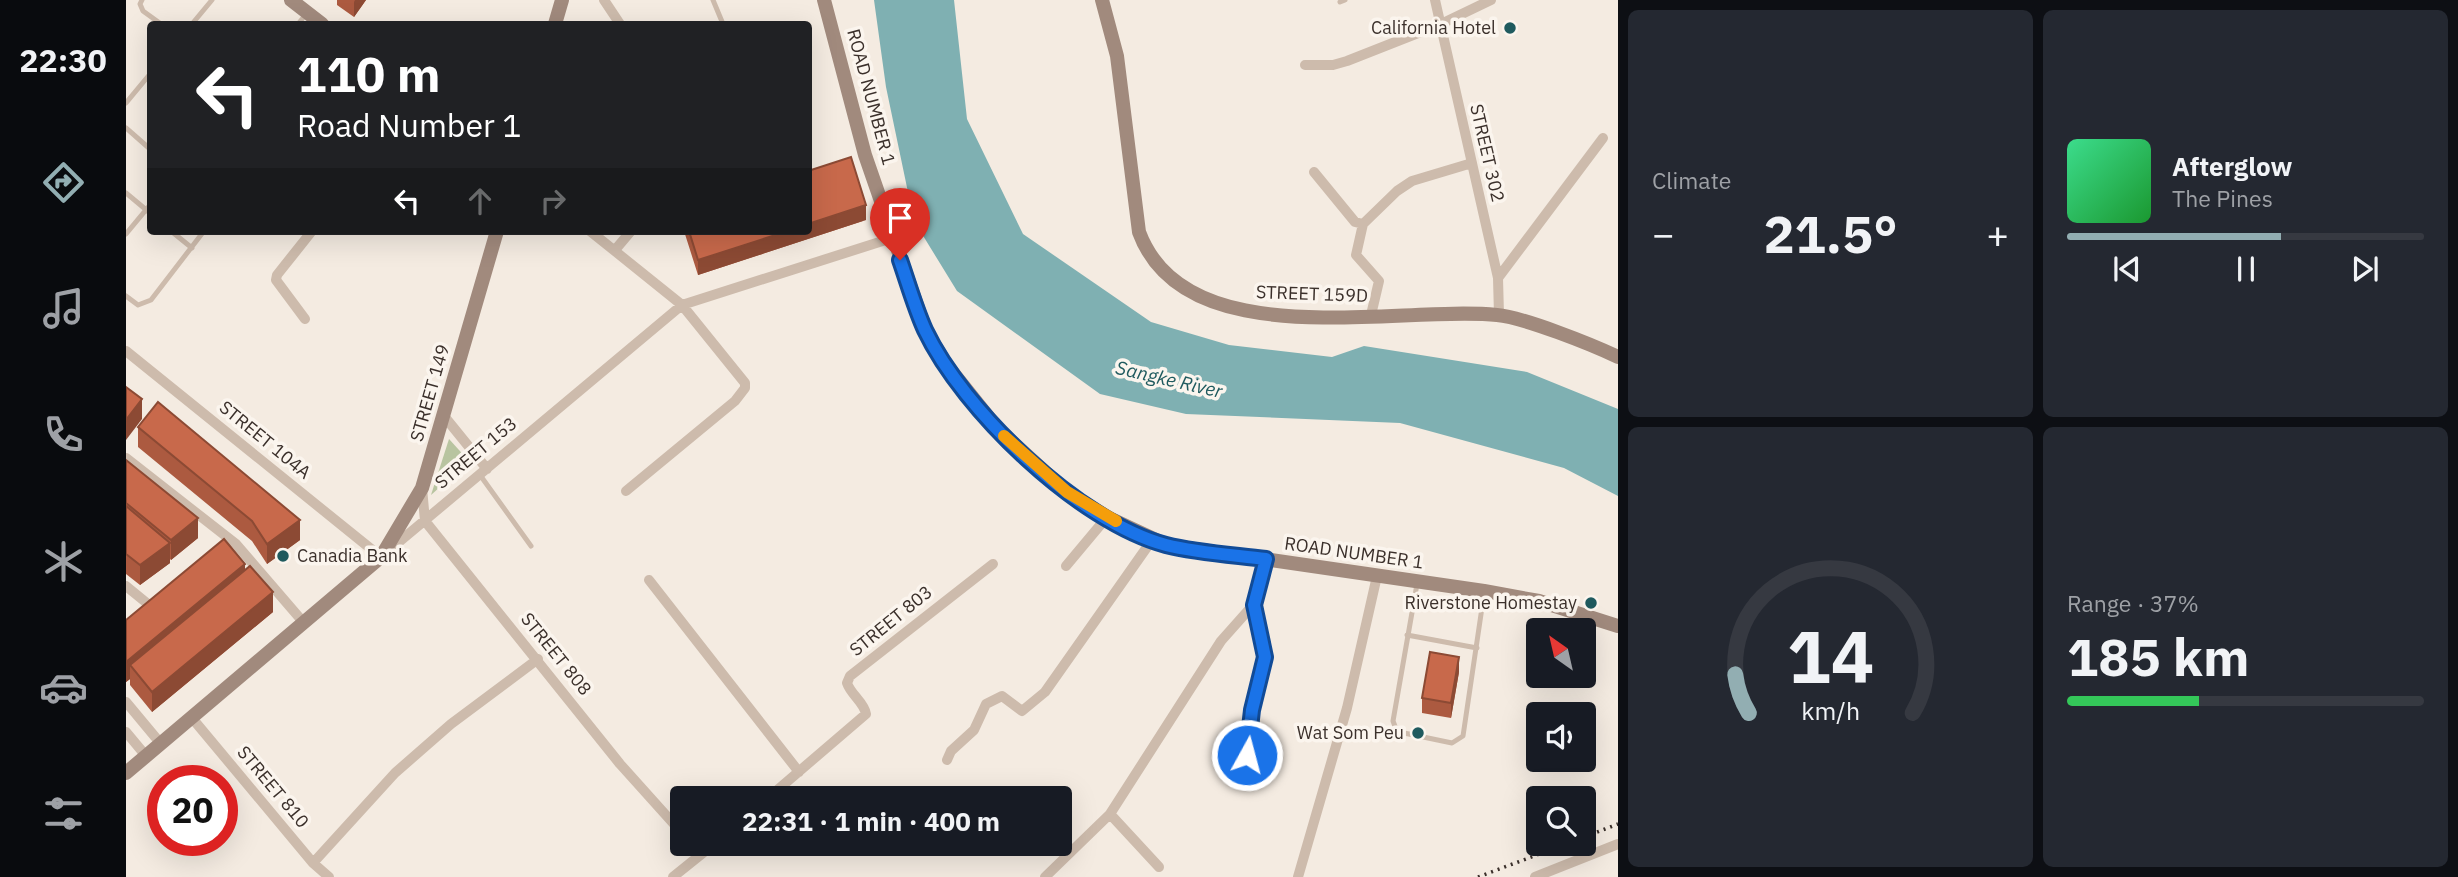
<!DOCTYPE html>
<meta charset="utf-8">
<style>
body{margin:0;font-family:"IBM Plex Sans",sans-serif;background:#242831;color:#f1f3f6;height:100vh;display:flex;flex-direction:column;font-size:26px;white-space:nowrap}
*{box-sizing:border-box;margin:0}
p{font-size:23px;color:#9ea1a6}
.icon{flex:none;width:38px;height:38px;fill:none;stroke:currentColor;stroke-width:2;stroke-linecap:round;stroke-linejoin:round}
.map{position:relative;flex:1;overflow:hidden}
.panel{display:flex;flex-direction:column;gap:10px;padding:10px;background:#0d0f14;width:840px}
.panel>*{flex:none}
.hud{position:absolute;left:21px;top:21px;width:665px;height:214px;border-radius:7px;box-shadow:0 7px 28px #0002;background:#202124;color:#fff;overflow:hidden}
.needle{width:46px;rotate:326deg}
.buttons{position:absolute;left:1400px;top:618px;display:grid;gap:14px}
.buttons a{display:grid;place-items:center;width:70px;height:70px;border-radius:7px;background:#171b24;box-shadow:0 7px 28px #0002;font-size:35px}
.speed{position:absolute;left:21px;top:765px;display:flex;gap:14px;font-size:35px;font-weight:700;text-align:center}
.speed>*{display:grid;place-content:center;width:91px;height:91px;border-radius:50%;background:#171b24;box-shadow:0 7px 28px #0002;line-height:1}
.speed .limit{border:10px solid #d22;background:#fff;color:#111}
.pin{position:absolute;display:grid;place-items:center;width:60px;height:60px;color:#fff;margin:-72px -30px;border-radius:50% 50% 50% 0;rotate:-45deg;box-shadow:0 0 7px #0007}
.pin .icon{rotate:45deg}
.me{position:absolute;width:77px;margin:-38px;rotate:7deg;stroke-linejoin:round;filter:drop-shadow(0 0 5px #0008)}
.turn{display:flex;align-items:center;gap:24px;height:147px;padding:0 35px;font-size:32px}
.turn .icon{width:91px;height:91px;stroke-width:2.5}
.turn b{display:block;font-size:49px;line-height:60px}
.lanes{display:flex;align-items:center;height:66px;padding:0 35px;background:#0003;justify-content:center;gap:35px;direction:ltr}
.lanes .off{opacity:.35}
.big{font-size:52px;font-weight:800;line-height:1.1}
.panel .card{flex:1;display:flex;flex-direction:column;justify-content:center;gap:10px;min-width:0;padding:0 24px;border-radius:10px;background:#242831}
.panel .dial{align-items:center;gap:0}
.dial svg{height:182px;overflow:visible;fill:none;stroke:#363941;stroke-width:7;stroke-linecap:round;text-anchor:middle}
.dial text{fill:#f1f3f6;stroke:none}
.song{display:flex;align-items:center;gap:21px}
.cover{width:84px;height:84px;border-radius:10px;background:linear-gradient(135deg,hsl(150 70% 55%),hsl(130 70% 35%))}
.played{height:7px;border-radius:4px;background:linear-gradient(90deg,#92aeb2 60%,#363941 60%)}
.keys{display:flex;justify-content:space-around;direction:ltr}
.heat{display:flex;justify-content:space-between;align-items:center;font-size:38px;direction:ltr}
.charge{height:10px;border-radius:5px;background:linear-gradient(90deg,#34c759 37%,#363941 0)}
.panel .tiles{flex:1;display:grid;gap:10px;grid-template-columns:repeat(2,1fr)}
.trip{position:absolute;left:544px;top:786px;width:402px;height:70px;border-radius:7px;background:#171b24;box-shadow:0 7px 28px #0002;font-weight:800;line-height:70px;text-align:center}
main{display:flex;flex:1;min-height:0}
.tab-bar{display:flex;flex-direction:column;width:126px;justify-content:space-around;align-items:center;background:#090b0e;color:#9ea1a6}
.tab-bar .icon{width:49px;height:49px}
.tab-bar .on{color:#92aeb2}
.tab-bar b{font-size:32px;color:#f1f3f6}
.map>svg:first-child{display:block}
</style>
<main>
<nav class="tab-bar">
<b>22:30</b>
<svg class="icon on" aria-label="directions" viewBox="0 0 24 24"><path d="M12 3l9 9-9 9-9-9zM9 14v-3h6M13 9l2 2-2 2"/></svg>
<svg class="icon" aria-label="music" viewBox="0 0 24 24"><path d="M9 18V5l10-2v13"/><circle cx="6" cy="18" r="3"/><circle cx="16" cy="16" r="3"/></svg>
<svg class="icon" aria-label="phone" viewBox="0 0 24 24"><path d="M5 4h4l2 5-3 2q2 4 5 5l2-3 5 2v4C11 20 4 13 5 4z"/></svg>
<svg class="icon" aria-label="climate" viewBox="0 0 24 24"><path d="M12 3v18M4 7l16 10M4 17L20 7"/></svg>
<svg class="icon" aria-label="car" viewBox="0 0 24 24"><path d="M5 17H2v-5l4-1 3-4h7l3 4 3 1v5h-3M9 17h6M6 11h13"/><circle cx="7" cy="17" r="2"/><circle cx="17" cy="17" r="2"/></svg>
<svg class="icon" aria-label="filters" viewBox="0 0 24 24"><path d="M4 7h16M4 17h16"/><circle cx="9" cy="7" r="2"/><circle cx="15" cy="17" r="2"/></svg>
</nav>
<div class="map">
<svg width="1492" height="877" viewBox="0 0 1492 877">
<rect width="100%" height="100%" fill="#f4ebe1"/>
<path fill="#b8c4a0" d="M323,439L343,461L305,495Z"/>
<path fill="#7fb0b2" d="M748,0H828L841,119L897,234L1025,322L1103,345L1206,357L1238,346L1401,372L1492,409V496L1438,468L1274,423L1060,414L974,394L831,291L788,221L760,87Z"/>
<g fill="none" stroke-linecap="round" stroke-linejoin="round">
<path stroke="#cdbbac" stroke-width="5" d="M16,0L14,4L17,11L35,24
M587,0L597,24
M1214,2L1219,0
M66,24L86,0
M172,24L181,13
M0,103L24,74
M0,128L24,149
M0,193L24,213
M45,231L66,248
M0,234L24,205
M0,296L12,305L25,300L78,231
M354,475L405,546
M1291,584L1267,721L1270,729L1278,733L1326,743L1337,736L1358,594
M1281,635L1351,648
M1118,778L1126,710L1139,657L1128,606"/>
<path stroke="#cdbbac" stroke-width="10" d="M478,0L494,24
M1309,0L1372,278L1373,315
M1179,65H1207L1221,61L1315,24L1365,0
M1188,172L1229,222L1237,224L1271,191L1286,181L1346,163
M1237,224L1230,255L1253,281L1245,315
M464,231L556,305L619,383V388L609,401L500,491
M489,250L505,231
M1372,278L1477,138
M179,319L150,280L151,275L186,231
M0,351L255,557L556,305L766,238
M318,416L361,469
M0,458L110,544L178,623
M296,488L299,521L494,764L556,833
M940,566L981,517
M523,580L673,772
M0,586L22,604
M0,702L35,744
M66,718L187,863L203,877
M0,732L20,756
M821,760L825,751L848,730L860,704L876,696L896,711L919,692L1026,540
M642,798L740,714C738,702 725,695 721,683L724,676L867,564
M984,814L1033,867
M566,844L575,854
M187,863L269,773L325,724L412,659
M547,877L588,844
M919,877L984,814L1095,641L1127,605L1140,559
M1172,877L1221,708L1251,576
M1409,877L1492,844"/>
<path stroke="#a18a7d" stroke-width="14" d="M165,0L196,24
M698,0L739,155L800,331L820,364L872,429L941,492L981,517L1041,545L1358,591L1413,601L1492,626
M976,0L991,56L1013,232C1059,357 1269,305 1371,315C1397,317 1467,345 1492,357
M429,24L436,0
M0,773L255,557L296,488L371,231"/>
<path stroke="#3b302b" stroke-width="3.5" stroke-dasharray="2 5" stroke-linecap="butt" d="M1458,837L1492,824
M1352,877L1440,844"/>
</g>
<path fill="#ac5a40" d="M211,0H240L228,17L211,5Z
M740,220L572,275L558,231H682Z
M12,427L174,540L141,564L126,541L12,447Z
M0,460L72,538L45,560L44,559V563L14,585L0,574Z
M119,570L147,612L26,712L4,685V679L0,682V620Z
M1333,672L1325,718L1296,713V698Z"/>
<path fill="#8c4a34" d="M229,0H240L228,17V2Z
M740,205V220L572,275V260L662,231H682V224Z
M16,399V419L0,440V420Z
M72,518V538L45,560V540Z
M174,520V540L141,564V544Z
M44,543V563L14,585V565Z
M119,564V584L4,665V679L0,682V662Z
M147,592V612L26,712V692Z
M1333,657V672L1325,718V703Z"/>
<path fill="#c8694b" stroke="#8c4a34" stroke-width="2" d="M725,157L740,205L682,224V171Z
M563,231H662L572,260Z
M0,387L16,399L0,420Z
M32,402L174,520L141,544L126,521L12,427Z
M0,460L72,518L45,540L0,503Z
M0,506L44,543L14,565L0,554Z
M98,539L119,564L0,662V620Z
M124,566L147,592L26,692L4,665Z
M1304,652L1333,657L1325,703L1296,698Z"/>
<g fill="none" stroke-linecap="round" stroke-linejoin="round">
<g stroke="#114b97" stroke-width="18">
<path id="route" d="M774,260C782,283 789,308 799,330C837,410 953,522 1040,545C1072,553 1108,555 1140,559L1128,605L1139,657L1126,710L1121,755"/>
</g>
<use href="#route" stroke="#1a73e8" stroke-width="12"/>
<path stroke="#f59e0b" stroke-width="12" d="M878,436L941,492L990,521"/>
</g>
<g fill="#1f5a5e" stroke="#fbf5ee" stroke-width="2.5">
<circle cx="1384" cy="28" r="7"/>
<circle cx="157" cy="556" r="7"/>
<circle cx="1465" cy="603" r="7"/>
<circle cx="1292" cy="733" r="7"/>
</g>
<g text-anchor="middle" stroke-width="7" stroke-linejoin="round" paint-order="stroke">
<g font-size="18" fill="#3b302b" stroke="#fbf5ee" text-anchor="end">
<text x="1370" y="34">California Hotel</text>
<text x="171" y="562" text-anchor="start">Canadia Bank</text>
<text x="1451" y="609">Riverstone Homestay</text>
<text x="1278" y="739">Wat Som Peu</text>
</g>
<g font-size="18" fill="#3b302b" stroke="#fbf5ee">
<text transform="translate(745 97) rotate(75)" y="6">ROAD NUMBER 1</text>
<text transform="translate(1361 153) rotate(77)" y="6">STREET 302</text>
<text transform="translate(1186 294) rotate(2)" y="6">STREET 159D</text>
<text transform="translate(304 393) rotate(-74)" y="6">STREET 149</text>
<text transform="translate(139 440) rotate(39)" y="6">STREET 104A</text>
<text transform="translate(350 453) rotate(-40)" y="6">STREET 153</text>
<text transform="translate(1228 553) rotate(8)" y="6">ROAD NUMBER 1</text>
<text transform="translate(765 621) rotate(-39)" y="6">STREET 803</text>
<text transform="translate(430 654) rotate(51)" y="6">STREET 808</text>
<text transform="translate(147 787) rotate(50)" y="6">STREET 810</text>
</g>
<g font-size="19" font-style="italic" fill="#1f5a5e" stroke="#fbf5ee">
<text transform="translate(1043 379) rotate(13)" y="7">Sangke River</text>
</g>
</g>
</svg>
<div class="buttons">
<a><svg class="needle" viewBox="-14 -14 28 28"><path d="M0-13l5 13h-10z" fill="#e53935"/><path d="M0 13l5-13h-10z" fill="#9ea1a6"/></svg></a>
<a><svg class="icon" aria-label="sound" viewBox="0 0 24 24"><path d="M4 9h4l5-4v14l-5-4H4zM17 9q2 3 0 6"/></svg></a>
<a><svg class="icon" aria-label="search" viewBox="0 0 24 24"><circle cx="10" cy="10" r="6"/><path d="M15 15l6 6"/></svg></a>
</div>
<div class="speed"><div class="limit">20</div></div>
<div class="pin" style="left:774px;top:260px;background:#d93025"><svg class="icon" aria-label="arrive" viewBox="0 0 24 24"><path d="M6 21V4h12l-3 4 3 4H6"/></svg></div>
<svg class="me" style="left:1121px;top:755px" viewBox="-20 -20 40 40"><circle r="17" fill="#1a73e8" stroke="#fff" stroke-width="3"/><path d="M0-11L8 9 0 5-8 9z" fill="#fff"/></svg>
<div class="trip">22:31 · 1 min · 400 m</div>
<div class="hud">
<div class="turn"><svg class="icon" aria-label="left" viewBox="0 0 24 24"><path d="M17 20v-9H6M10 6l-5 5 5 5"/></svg><div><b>110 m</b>Road Number 1</div></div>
<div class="lanes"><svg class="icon" aria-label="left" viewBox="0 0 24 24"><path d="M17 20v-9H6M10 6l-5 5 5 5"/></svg><svg class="icon off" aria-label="ahead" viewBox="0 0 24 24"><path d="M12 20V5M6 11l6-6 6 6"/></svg><svg class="icon off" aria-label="right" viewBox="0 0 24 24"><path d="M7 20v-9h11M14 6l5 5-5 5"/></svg></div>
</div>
</div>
<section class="panel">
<div class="tiles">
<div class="card"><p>Climate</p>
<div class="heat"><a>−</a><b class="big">21.5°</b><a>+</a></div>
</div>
<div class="card">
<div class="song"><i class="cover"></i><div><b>Afterglow</b><p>The Pines</p></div></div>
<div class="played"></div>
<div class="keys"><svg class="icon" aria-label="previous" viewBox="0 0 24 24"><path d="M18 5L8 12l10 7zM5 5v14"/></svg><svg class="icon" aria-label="pause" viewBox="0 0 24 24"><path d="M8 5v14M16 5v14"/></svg><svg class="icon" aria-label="next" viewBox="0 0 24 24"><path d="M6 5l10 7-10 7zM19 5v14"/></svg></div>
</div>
<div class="card dial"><svg viewBox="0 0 100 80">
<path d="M14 69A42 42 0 1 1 86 69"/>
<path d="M14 69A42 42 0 0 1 8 52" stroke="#92aeb2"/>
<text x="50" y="56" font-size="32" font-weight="700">14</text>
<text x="50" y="72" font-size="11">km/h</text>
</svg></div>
<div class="card"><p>Range · 37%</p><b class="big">185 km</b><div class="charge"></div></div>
</div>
</section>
</main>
